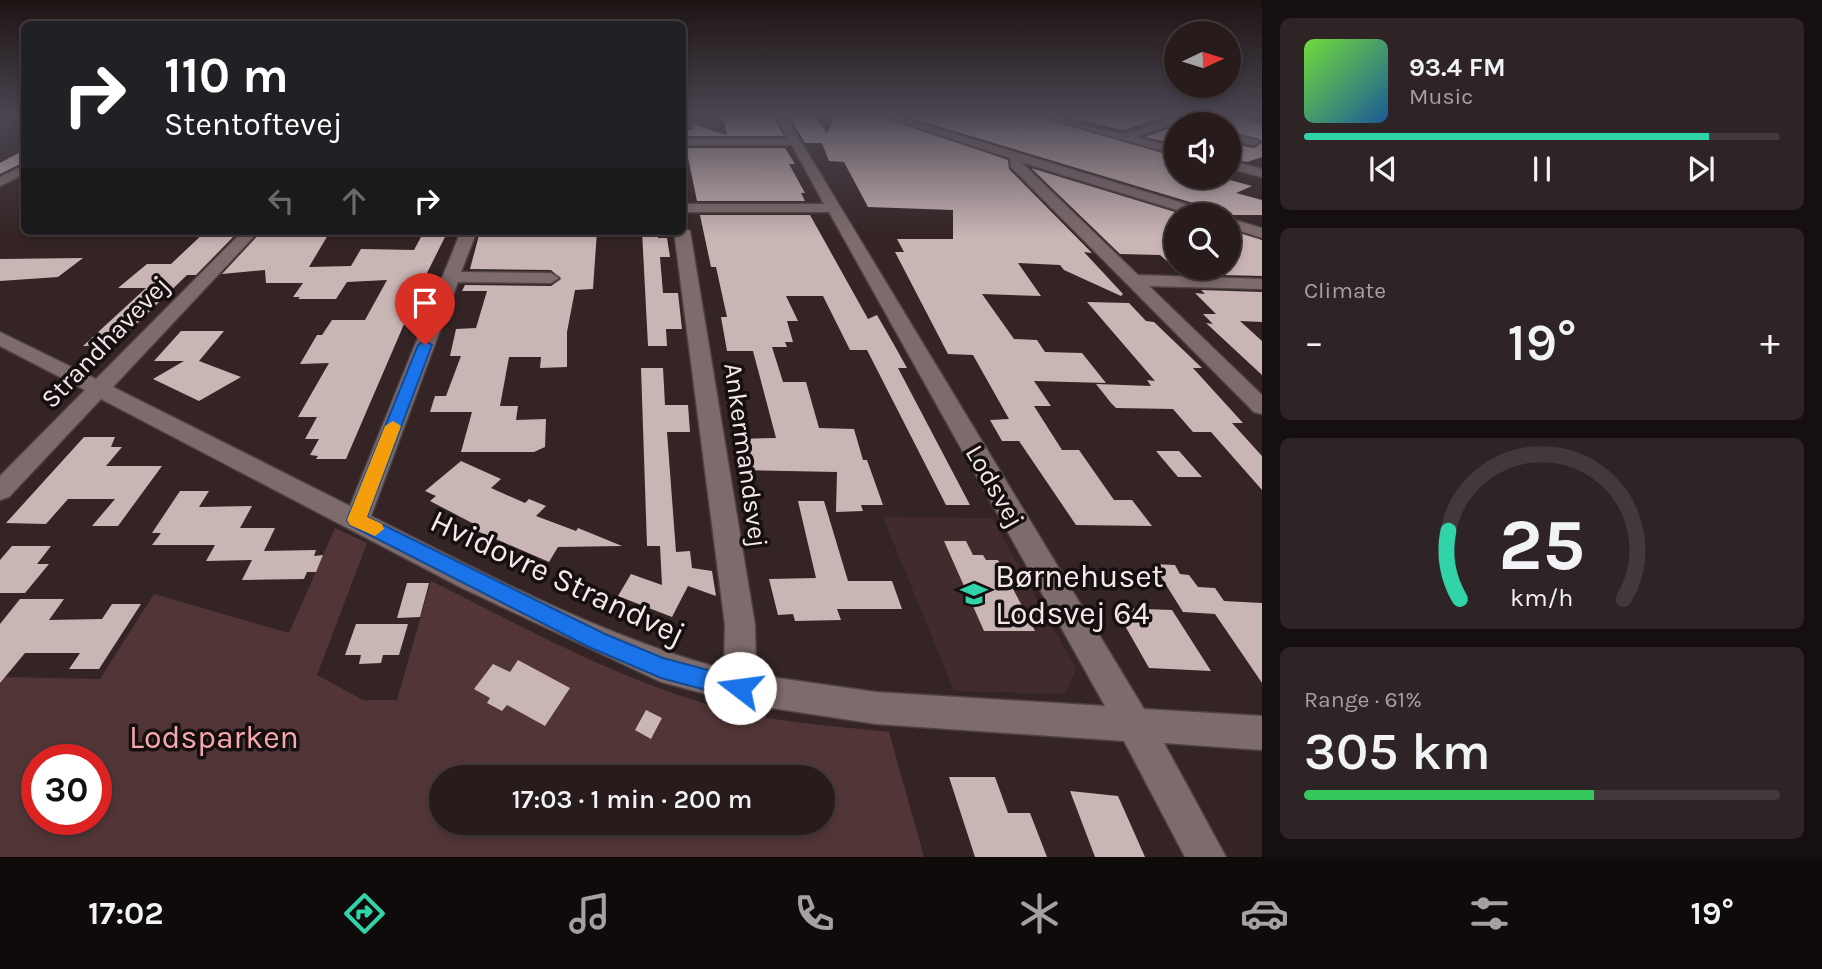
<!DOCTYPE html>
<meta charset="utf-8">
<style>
body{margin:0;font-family:Karla,sans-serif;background:#2f2425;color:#f1f3f6;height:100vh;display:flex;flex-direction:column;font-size:26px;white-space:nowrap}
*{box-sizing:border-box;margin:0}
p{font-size:23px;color:#a4a1a3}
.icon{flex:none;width:38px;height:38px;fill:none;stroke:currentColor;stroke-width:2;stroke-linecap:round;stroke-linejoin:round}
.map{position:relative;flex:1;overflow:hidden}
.drawer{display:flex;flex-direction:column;gap:18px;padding:18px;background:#150f0f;width:560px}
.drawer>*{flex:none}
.hud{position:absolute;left:21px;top:21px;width:665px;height:214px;border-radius:10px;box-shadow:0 4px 10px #0003,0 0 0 2px #43393b;background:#202124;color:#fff;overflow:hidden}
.needle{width:46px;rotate:86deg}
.tools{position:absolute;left:1164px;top:21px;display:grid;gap:14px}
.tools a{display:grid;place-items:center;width:77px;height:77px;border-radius:50%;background:#271b1c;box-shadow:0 4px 10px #0003,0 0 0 2px #43393b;font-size:35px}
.speed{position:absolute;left:21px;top:744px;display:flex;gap:14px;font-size:35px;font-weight:700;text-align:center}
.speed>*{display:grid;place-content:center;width:91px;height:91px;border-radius:50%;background:#271b1c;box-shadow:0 4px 10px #0003,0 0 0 2px #43393b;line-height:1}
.speed .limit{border:10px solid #d22;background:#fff;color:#111}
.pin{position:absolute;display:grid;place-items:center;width:60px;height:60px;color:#fff;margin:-72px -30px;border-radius:50% 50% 50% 0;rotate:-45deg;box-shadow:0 0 7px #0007}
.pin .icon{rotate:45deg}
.me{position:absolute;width:77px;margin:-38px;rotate:285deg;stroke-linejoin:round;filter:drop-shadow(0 0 5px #0008)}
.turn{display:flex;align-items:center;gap:24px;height:147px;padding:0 28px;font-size:32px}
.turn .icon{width:91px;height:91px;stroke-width:2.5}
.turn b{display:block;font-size:49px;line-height:60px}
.lanes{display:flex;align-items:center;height:66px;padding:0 28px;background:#0003;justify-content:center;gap:35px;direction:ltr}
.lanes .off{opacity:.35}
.big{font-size:52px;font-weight:600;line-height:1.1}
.drawer .tile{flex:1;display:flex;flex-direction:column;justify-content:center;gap:10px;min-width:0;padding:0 24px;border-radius:10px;background:#2f2425}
.drawer .dial{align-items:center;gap:0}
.dial svg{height:182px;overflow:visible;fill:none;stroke:#43393b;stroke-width:7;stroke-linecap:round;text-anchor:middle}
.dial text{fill:#f1f3f6;stroke:none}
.song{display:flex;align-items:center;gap:21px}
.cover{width:84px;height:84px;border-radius:10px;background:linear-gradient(135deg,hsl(100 70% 55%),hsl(210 70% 35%))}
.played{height:7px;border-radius:4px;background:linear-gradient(90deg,#31d4a9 85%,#43393b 85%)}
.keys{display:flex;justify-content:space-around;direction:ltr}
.heat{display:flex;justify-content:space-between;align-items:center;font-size:38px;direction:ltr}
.charge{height:10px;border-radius:5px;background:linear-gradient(90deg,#34c759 61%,#43393b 0)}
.trip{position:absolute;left:429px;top:765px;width:406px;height:70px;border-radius:35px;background:#271b1c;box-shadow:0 4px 10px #0003,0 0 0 2px #43393b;font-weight:600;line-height:70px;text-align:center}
.dock{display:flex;height:112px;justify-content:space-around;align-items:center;background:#100b0b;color:#a4a1a3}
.dock .icon{width:49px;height:49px}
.dock .on{color:#31d4a9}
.dock b{font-size:32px;color:#f1f3f6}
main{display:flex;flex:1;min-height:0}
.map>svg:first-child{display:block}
</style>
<main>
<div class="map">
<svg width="1262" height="857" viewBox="0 0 1262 857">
<rect width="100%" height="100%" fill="#342425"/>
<path fill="#422b2c" d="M883,517L992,518L1076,669L1065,694L954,691Z"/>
<path fill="#523637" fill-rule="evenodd" d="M335,528L367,543L317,675L363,700H397L431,581C535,632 637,691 751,715C796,724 844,727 889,732L924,857H0V677L100,679L154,594L289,633ZM37,760H96V819H37ZM441,777H822V822H441Z"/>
<path fill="#cab5b5" d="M723,117L774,118L784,136H684L683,130H693L692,124L727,135Z
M835,117H881L1008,160L1009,169L1092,253L1084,252L1123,294L1121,296L1064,270L1060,265L1018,263L1041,296L982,294L1014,339L1037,340L1045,352L1082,353L1106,383L1034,381L1051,406H1034L1062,450H1079L1114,500H1132L1152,526L1076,525L1019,441H1002L990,420L1009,419L973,355L948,354L895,252H904L897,239H953V210L868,207L844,162L829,161L822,143H805L790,118H816L827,133Z
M907,117H1040L1176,157V177H1219L1252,186L1236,193L1262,200V215H1217L1213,209Z
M1066,117H1176V118H1162L1123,130Z
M1228,117H1247L1251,122L1262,123V141L1228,130Z
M1176,127V144L1145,137L1171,128Z
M1228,143L1254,148L1262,143V157L1247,162L1228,158Z
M686,148H785L795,164H789L805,193H801L805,201H697Z
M24,150V162L0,174V163Z
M1031,168L1185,215H1176V268L1228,270V235L1236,232L1262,240V276L1182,274L1160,255L1120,254Z
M700,215H810L868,319L877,315L897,350L907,368H898L970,505H946L867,350H850L823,296H786L798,321H787L793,342H785L787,347H772L783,382H806L819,428L854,429L863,460H867L883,505H861L863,511L836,512L837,472L738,470L735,439L776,438L753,351H727L721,317H727L716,267H711Z
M206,231H239L196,275H187L115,345L83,346L146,288H118L147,264H171Z
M262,231H324L321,235H328L309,267L351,266L361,249L414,250L421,237H445L420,287L346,459H316L318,456L310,455L319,439H305L317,417H298L329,363L300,364L317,335H322L332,320H365L387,280L347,282L336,299H298L300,297H293L303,283H266L265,270L222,274Z
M523,231H597L593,289L575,290L567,332V367L540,368L541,357H509L500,406H518L516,420L546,419L545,447L534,452H461L472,412H430L435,396H446L461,356H450L456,329L476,328L487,291H462L465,285L551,286L561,279L551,270L470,269L479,235H522Z
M642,231H657L658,238H667L670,257H660L663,293H678L682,329H666L667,346H648Z
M83,258L58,277L0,281V259Z
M1201,290L1262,292V322L1240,321L1262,341V375L1206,323L1213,324L1203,314H1216L1195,293L1205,294Z
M1087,302L1129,303L1146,321L1154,322L1202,368H1193L1243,423H1232L1262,456V490L1211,432H1193L1173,409L1116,408L1111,403L1096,384L1151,386L1147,380L1155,381Z
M181,331H224L199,361L241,377L199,401L153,379L184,361H154Z
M641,368H663L665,405H688L690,432H667L676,552L690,551L692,568L712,571L716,596L688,586L672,617L618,596L631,574L662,585L660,546H647Z
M84,437H115L111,447H122L106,466H162L118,526H92L115,499H68L46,524L6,523Z
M1156,451H1179L1202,477H1178Z
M461,461L501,479L491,488L525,503L529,499L546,506L536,516L576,531L578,528L622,546L558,547L549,562L470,528L474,524L430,501L436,496L425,491Z
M180,491H209L199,507L252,506L240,528H275L264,551L316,550L314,556L323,555L316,572H307L304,579L242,580L252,560L206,561L215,545H152L161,533H152Z
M798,501H824L848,581H892L902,609H837L841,620L795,621L793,614L778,615L769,579L816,578Z
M944,541H966L973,555H983L986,560H998L1035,631H984Z
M12,546H51L37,564H49L25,593H0V560Z
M1153,564L1175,565L1180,574L1189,575L1198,587L1215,588L1224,601L1262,603V683L1215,614L1183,612Z
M407,583H429L420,617L397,618Z
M20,599H64L49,620L102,619L112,604H141L99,669H69L80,653H25L0,683V624Z
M1115,608L1172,610L1211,671L1149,668Z
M356,624H408L399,655H383L381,663L359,664L361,655H345Z
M518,660L570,688L545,726L507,705L502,711L487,703L490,698L474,689L493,664L510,672Z
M646,710L662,718L651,739L635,730Z
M949,777H995L1008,813H1030L1047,857H975Z
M1070,791L1118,796L1145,857H1095Z"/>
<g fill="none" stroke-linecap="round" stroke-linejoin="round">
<g stroke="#4f4243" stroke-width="3">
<path id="street" d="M776,117H786L1144,709L1262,716V750L1164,743L1226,857H1185L1124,741L876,724L740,703L661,682L460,587L101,399L9,497L0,500V476L85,390L0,346V332L96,379L243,231H259L113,387L350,506L461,231H477L461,272L551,273L559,278L551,283L458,282L371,516C484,573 602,637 724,669L725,625L674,231H682V227L690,231L755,625L756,675L876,692L1105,706L829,212H682V204H824L792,145H682V139H788Z
M884,117H899L1212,212L1214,215H1193L1021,162L1138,275L1262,279V289L1149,286L1262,395V414L1254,412L1011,167L1010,158Z
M1043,117C1071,115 1096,133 1123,133C1144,134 1165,110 1185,124L1170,125L1136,137L1176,147V155Z
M1250,117H1262V121L1251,119Z
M1228,133L1258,140L1260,142L1254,145L1228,140Z
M1228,160L1262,169V177L1228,168Z
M24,165V174L0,186V177Z
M1228,218L1262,228V238L1228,227Z"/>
</g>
<use href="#street" fill="#7e6b6c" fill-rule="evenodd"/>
</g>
<linearGradient id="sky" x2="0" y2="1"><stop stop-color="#1d1414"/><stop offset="0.49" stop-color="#4a4551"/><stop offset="1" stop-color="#4a4551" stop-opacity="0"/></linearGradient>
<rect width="1262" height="237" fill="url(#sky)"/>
<path fill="#1a73e8" stroke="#114b97" stroke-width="2" d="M425,341L432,345L367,517L605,634L663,658L749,681L752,688L749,696L740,699L661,678L589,647L350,525L347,520L418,345Z"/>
<path fill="#f59e0b" d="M393,421L401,426L367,517L382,524L384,529L375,536L350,525L347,520L385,426Z"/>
<defs>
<g id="school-bare" transform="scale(2.1)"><path d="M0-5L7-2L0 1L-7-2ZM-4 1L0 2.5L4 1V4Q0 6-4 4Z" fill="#31d4a9" stroke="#160f10" stroke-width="2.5" paint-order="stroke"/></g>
</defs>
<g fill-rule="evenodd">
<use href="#school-bare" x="974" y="594"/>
</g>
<g text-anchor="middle" stroke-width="7" stroke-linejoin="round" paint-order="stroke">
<g font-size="26" fill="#f5e9ea" stroke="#160f10">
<text transform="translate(105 342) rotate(-46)" y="9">Strandhavevej</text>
<text transform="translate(746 455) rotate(82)" y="9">Ankermandsvej</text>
<text transform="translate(995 486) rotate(60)" y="9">Lodsvej</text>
</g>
<g font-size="32" fill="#f5e9ea" stroke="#160f10" text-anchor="start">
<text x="995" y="587">Børnehuset<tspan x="995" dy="37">Lodsvej 64</tspan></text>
</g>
<g font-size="32" fill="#f5e9ea" stroke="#160f10">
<text transform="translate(558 577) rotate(25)" y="11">Hvidovre Strandvej</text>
</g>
<g font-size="32" fill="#f7a8ad" stroke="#160f10">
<text x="214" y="748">Lodsparken</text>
</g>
</g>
</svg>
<div class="tools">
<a><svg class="needle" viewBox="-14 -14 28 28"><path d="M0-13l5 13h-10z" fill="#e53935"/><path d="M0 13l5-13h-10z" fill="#a4a1a3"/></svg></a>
<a><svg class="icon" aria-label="sound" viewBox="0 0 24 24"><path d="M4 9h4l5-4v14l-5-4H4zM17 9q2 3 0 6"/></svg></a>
<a><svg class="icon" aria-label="search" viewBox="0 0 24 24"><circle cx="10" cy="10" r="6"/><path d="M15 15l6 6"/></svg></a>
</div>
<div class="speed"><div class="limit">30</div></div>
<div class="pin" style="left:425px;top:345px;background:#d93025"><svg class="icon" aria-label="arrive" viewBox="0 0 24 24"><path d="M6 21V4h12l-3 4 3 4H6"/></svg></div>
<svg class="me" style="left:740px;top:688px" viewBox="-20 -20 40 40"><circle r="19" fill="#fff"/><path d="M0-13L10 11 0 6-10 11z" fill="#1a73e8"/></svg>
<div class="trip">17:03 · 1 min · 200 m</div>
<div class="hud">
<div class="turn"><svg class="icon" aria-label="right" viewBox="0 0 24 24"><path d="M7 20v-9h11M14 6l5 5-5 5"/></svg><div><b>110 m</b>Stentoftevej</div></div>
<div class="lanes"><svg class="icon off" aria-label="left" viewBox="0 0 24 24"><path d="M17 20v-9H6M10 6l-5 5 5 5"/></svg><svg class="icon off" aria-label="ahead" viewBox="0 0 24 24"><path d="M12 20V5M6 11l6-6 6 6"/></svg><svg class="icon" aria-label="right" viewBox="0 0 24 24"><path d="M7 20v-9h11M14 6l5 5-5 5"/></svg></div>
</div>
</div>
<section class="drawer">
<div class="tile">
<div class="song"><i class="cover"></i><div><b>93.4 FM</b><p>Music</p></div></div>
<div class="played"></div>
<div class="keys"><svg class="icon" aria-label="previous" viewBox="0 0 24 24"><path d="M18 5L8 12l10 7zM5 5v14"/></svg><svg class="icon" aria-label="pause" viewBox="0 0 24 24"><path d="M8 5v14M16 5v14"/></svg><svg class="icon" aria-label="next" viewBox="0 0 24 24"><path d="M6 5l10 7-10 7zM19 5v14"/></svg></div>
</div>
<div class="tile"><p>Climate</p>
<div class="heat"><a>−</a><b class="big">19°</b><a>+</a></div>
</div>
<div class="tile dial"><svg viewBox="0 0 100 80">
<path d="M14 69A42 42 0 1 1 86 69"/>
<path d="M14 69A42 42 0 0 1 9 39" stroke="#31d4a9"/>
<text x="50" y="56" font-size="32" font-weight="700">25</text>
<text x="50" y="72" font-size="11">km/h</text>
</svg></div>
<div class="tile"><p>Range · 61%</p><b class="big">305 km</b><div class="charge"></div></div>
</section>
</main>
<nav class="dock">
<b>17:02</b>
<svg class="icon on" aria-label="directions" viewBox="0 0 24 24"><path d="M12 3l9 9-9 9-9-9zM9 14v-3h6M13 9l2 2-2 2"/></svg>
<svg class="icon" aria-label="music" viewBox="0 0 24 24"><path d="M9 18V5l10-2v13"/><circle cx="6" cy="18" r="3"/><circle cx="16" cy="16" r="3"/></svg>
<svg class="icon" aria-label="phone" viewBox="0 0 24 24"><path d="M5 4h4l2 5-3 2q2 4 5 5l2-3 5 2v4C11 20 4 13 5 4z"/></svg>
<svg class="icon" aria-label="climate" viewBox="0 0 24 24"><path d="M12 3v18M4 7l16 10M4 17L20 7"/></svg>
<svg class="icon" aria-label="car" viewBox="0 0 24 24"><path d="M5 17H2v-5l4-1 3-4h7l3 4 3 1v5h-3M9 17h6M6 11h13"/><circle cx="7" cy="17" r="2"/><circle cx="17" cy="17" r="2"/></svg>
<svg class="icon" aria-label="filters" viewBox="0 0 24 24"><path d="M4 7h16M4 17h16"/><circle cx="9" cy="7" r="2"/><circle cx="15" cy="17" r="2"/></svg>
<b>19°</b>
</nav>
